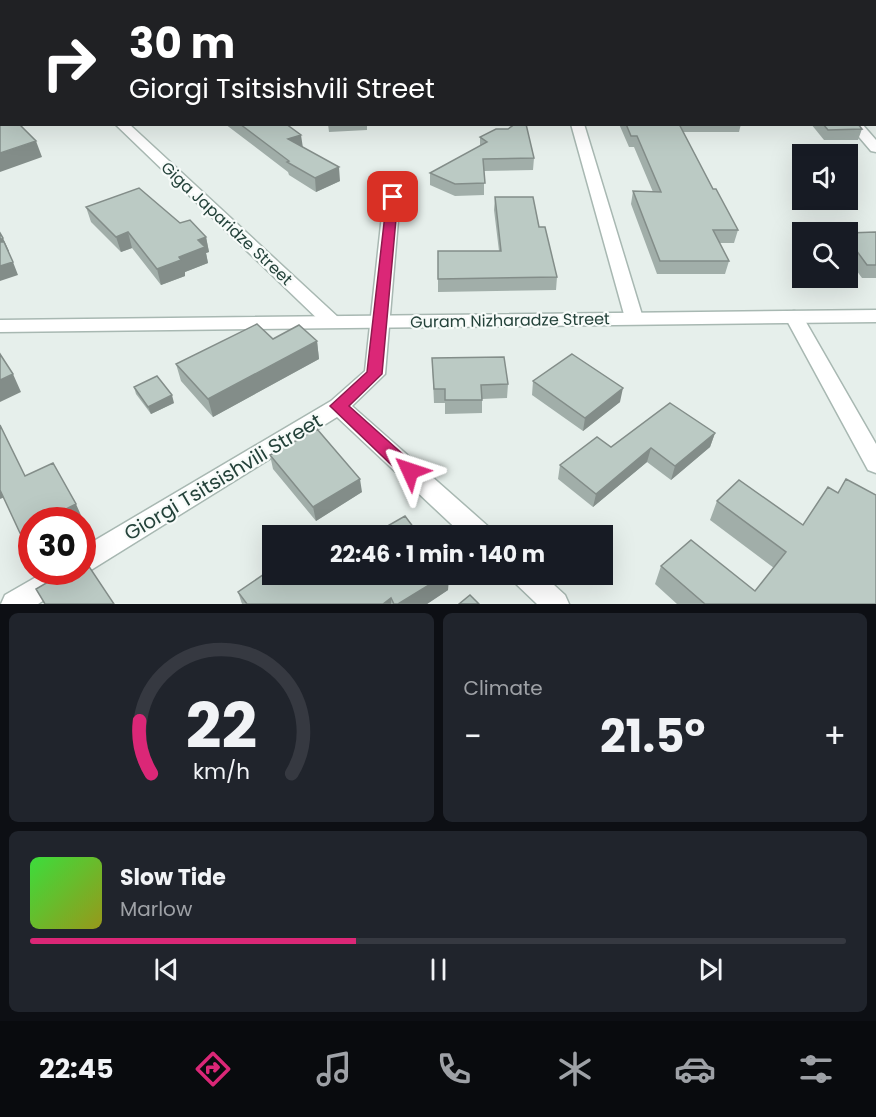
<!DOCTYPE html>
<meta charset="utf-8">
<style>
body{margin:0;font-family:Poppins,sans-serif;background:#20242c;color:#f1f3f6;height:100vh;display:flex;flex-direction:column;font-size:22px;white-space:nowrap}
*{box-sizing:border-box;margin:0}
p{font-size:20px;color:#9ea1a6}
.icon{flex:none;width:33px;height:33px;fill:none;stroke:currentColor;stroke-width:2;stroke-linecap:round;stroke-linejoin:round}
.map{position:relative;height:604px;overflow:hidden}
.side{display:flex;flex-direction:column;gap:9px;padding:9px;background:#0d0f14;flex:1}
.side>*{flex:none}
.guide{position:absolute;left:0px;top:0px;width:876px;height:126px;box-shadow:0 6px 24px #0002;background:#202124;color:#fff;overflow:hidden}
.controls{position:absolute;left:792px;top:144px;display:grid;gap:12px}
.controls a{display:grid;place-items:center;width:66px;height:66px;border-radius:0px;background:#171b24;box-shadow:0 6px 24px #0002;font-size:30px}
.speed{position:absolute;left:18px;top:507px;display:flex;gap:12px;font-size:30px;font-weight:700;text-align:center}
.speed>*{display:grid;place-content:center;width:78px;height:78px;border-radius:50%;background:#171b24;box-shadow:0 6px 24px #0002;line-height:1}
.speed .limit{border:9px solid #d22;background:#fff;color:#111}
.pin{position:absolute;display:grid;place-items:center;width:51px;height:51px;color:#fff;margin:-26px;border-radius:12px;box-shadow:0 3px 9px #0006}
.me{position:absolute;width:66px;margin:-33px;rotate:312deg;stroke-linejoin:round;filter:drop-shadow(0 0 4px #0008)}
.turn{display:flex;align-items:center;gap:21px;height:126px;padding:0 30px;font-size:27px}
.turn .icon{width:78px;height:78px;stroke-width:2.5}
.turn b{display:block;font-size:42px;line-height:51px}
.big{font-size:45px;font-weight:700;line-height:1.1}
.side .widget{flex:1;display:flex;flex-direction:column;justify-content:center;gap:9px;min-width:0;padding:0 21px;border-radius:9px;background:#20242c}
.side .dial{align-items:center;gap:0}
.dial svg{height:156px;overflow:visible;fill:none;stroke:#363941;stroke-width:7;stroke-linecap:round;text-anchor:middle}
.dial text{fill:#f1f3f6;stroke:none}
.song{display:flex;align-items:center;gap:18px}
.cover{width:72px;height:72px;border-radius:9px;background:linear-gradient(135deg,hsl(120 70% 55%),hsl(60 70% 35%))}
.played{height:6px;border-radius:3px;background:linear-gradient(90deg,#db2777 40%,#363941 40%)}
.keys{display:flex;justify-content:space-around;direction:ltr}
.heat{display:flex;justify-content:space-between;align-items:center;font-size:33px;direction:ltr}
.side .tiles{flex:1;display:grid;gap:9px;grid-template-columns:1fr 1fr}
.widget:last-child{grid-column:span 2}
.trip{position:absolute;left:262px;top:525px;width:351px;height:60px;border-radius:0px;background:#171b24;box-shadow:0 6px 24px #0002;font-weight:700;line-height:60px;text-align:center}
.tab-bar{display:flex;height:96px;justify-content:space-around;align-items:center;background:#090b0e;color:#9ea1a6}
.tab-bar .icon{width:42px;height:42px}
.tab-bar .selected{color:#db2777}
.tab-bar b{font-size:27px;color:#f1f3f6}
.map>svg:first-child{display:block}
</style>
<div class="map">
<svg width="876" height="604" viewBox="0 0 876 604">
<rect width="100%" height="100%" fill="#e6efeb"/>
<path fill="#bfe0c8" d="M0,0H236L2,2L1,9Z"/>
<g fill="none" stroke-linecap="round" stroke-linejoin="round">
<g stroke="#a8b8b2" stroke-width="3">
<path id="minor" d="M4,0H14L15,2H5Z
M140,0H154L139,2Z
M247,0H260L246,2Z
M0,13H2V20L0,19Z
M115,124H129L339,318L341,322L339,326H325Z
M571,124H584L643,318L641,322H627L625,318Z
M848,124H862L876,140V152L871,151Z
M392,192L400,197L385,374L352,406L490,528L493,536H464L337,417L91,570L80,572L76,580L38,604H1L5,595L45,572H82V548L331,401L365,371L384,197Z
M794,311L801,313L803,317L876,444V473L868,470L785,317L787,313Z
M510,574H542L565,595L569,604H537L514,582Z"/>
</g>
<g stroke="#a8b8b2" stroke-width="3">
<path id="tertiary" d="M866,0H876V4L874,2Z
M876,310V322L0,332V320Z"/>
</g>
<use href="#minor" fill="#fff" fill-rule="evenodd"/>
<use href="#tertiary" fill="#fff" fill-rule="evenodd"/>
</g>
<path fill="#a1aea9" d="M630,0H811L813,2H634Z
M874,44L876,45V109L874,108Z
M225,124H286L303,147L340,181L316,192L289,175L288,172Z
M328,124H367V130L329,132Z
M619,124H741L739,132H683L713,189L738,230L734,243H719L729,261L725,274H657L631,204L633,191L653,192L634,147H629Z
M811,124H858L862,129L858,140H824Z
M480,137L534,158L533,170L484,171V195L455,196L430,185V173L480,146Z
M495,197L539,227L557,277L556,290L438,292V251H499L494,210Z
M86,207L180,223L206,237L209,252L206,253L208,263L185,272V276L161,285L132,248L121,252L91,222Z
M876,232V278H862L848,259V233Z
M273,339L317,341L319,359L213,417L181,381L176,364Z
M432,358L508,384L507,398L482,399V413L445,414V403H434Z
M533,381L620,402L583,431L532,395Z
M134,387L174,403L151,414L136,394Z
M715,433L710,447L671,480L647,462L593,507L558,479L560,465L611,447Z
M270,455L362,492L316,521L273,469Z
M838,493L876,604H677L655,584L661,566L755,591L774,568L710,520L717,501L803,525Z
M273,574H449L448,590L427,604H242L238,592Z"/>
<path fill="#838d89" d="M533,0H563L558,2H529Z
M301,135L303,148L288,139Z
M36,141L42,157L0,172V153Z
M339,167L340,181L316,192L315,178Z
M128,232L132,248L121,252L116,237Z
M206,237L209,252L206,253L208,263L185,272V276L161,285L157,269L179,257L198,240Z
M3,238L9,251L4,255L0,246V240Z
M13,262L18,275L0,281V266Z
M317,341L319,359L213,417L208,399Z
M13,374L21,392L0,402V380Z
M623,388L620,402L583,431L585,418Z
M172,395L174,403L151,414L148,407Z
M715,433L710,447L671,480L675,466Z
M651,448L647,462L593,507L596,494Z
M360,479L362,492L316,521L313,507Z
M0,488L5,497L0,499Z
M76,504L84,522L82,523V520H44Z
M32,527V550L30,551L20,533Z
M447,574H449L448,590L427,604H398Z
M391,598V604H383Z"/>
<path fill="#bbcac4" stroke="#838d89" stroke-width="1.5" d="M274,0H533L529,2H268Z
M653,0H811L813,2H657Z
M874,44L876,45V95L874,94Z
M0,65H2V79L0,78Z
M1,119L2,124H19L36,141L0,153V120Z
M240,124H286L301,135L288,139L339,167L315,178L287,162L289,161Z
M515,124H526L534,158L483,159L485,183L455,184L430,173L487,142L480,137L496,129H508Z
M626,124H679L713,189H716L738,230H713L729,261H660L633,191L661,192L637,136H631Z
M823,124H858L862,129L828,130Z
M139,188L180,223L190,220L206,237L198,240L205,247L179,257L181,260L157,269L128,232L116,237L86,207Z
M495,197H533L539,227H545L557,277L438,279V251H501Z
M876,232V265H867L848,239V233Z
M0,233L3,238L0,240Z
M0,242H4L13,262L0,266Z
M257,324L273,339L299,325L317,341L208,399L176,364Z
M0,354L13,374L0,380Z
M572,354L623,388L585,418L533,381Z
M504,357L508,384L481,385L482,400H445V389H434L432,358Z
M157,376L172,395L148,407L134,387Z
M670,403L715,433L675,466L651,448L596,494L560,465L597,437L611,447Z
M0,425L25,476L53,463L76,504L44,520H32V527L20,533L0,490Z
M317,429L360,479L313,507L270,455Z
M846,479L876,495V604H705L661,566L691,540L755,591L786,552L717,501L739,480L803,525L828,487L838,493Z
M405,516L420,536H370Z
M82,559H84L114,604H45L36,589L65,572H82Z
M273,568V574H447L398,604H394L391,598L383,604H247L238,592Z
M470,595L479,604H459Z"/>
<path fill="#db2777" stroke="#8e194d" stroke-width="1.5" d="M393,194L398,197L382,374L349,406L416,466L418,471L416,476L410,478L403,476L330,406L367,372L387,197Z"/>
<g text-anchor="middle" stroke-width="4.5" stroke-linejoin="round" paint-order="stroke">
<g font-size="16" fill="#24423a" stroke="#f7fbf9">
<text transform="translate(227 223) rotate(43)" y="6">Giga Japaridze Street</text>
<text transform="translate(510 320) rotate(-1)" y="6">Guram Nizharadze Street</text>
</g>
<g font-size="20" fill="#24423a" stroke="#f7fbf9">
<text transform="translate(223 477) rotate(-31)" y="7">Giorgi Tsitsishvili Street</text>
</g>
</g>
</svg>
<div class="controls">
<a><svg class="icon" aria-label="sound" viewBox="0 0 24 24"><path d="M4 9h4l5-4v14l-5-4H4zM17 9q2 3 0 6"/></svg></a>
<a><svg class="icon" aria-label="search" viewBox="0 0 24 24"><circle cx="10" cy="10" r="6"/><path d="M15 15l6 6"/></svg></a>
</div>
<div class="speed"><div class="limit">30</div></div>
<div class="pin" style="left:393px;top:197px;background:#d93025"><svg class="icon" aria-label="arrive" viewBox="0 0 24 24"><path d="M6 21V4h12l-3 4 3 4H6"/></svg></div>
<svg class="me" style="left:410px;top:471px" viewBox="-20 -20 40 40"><path d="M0-17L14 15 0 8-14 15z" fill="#db2777" stroke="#fff" stroke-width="4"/></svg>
<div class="trip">22:46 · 1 min · 140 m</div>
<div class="guide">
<div class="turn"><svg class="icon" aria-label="right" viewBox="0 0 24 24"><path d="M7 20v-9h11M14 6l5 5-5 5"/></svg><div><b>30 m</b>Giorgi Tsitsishvili Street</div></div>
</div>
</div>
<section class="side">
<div class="tiles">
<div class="widget dial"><svg viewBox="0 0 100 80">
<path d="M14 69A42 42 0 1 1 86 69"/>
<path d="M14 69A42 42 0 0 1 8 42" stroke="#db2777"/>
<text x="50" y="56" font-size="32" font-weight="700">22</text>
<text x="50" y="72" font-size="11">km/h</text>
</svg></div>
<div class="widget"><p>Climate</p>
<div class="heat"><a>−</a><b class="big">21.5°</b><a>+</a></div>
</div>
<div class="widget">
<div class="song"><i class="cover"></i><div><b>Slow Tide</b><p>Marlow</p></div></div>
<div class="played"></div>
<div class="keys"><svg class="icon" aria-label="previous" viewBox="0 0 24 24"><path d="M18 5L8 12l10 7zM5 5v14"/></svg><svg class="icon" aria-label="pause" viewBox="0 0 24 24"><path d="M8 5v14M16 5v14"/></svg><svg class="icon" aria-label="next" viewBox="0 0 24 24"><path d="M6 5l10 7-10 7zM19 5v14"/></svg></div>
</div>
</div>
</section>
<nav class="tab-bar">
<b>22:45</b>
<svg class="icon selected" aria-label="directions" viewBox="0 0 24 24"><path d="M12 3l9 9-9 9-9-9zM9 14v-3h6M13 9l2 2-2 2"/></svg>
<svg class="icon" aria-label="music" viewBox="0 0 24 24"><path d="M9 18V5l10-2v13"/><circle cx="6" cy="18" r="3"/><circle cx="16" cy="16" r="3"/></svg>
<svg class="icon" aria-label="phone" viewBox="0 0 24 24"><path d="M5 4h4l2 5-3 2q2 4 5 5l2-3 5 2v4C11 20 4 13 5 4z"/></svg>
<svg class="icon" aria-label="climate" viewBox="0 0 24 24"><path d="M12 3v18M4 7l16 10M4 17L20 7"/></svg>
<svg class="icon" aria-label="car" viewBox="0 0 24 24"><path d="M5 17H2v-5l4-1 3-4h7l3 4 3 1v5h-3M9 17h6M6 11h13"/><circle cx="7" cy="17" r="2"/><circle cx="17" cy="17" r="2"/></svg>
<svg class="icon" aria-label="filters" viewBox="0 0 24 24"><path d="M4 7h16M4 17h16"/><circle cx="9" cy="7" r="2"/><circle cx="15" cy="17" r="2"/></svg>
</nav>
